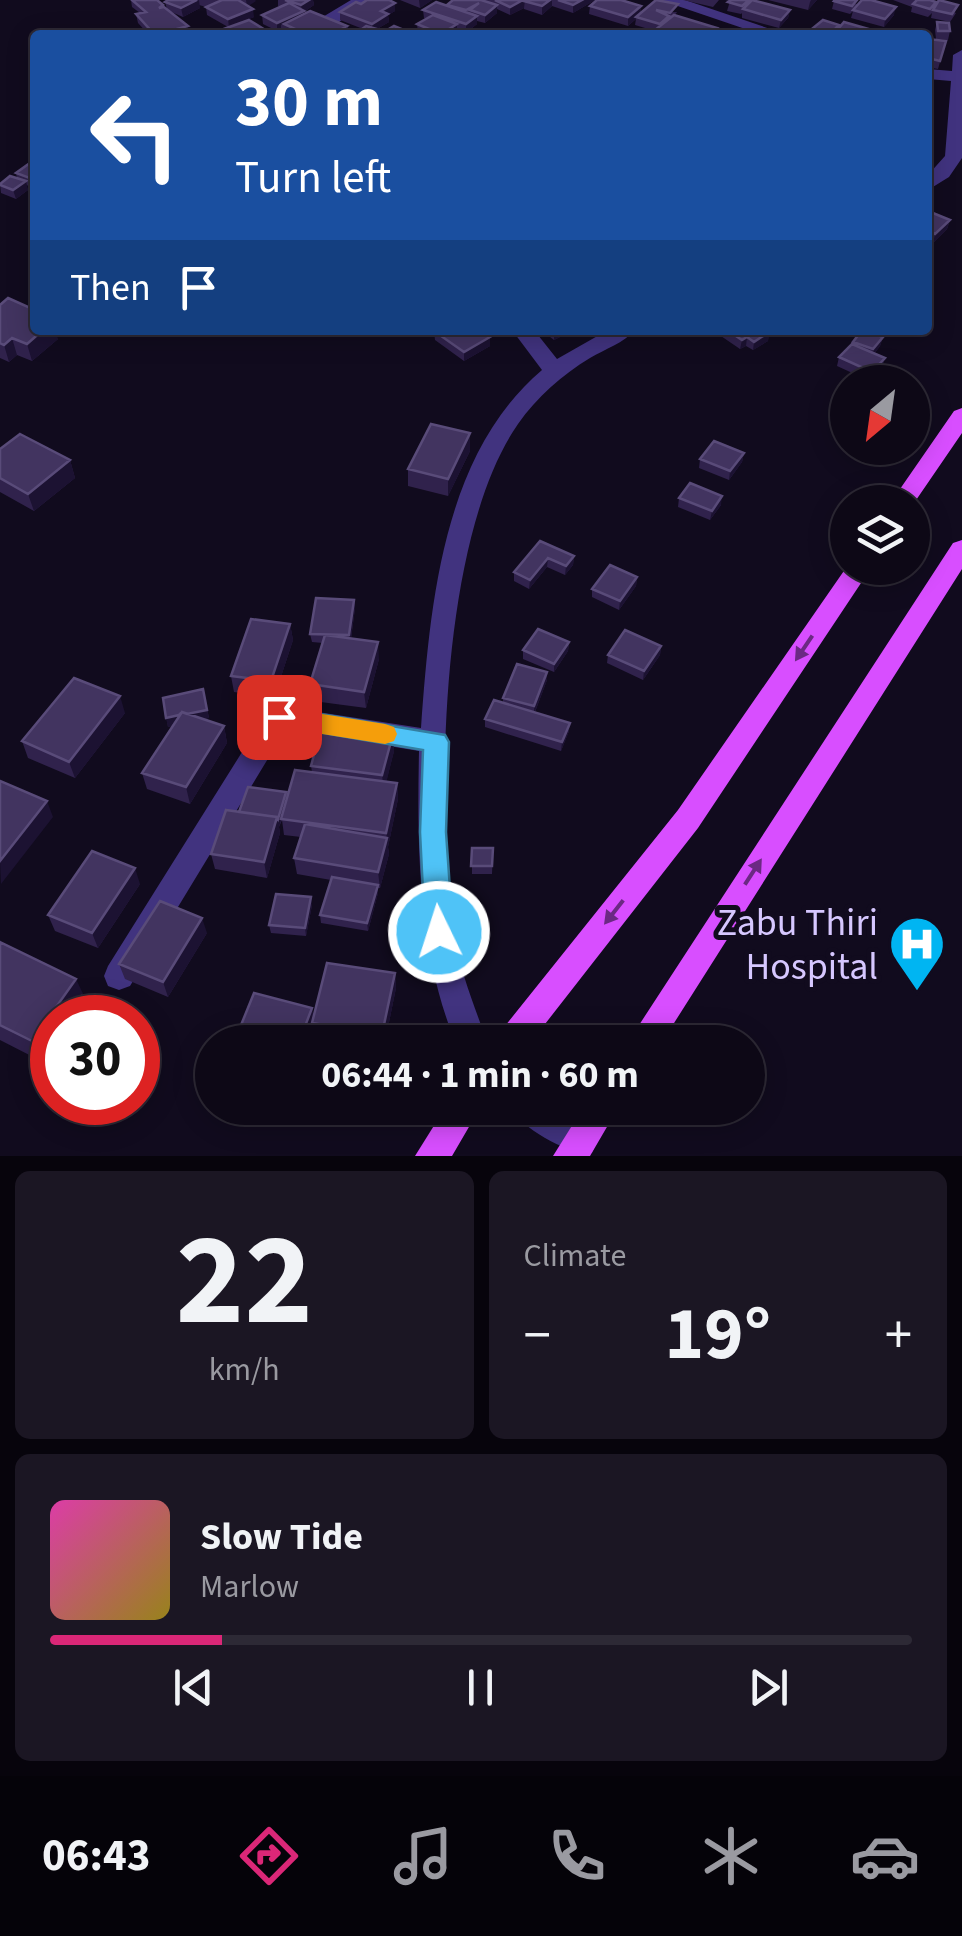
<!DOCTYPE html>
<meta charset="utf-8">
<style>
body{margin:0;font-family:"Source Sans 3",sans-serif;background:#1b1623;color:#f1f3f6;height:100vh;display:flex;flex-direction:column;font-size:38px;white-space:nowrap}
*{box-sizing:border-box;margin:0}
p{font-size:32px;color:#9a9aa1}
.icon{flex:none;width:55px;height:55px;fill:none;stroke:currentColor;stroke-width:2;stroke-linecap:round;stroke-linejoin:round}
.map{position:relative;height:1156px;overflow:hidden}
.panel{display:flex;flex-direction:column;gap:15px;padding:15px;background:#07040c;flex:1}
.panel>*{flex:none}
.top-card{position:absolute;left:30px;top:30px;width:902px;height:305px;border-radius:10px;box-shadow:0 5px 25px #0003,0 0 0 2px #2d2935;background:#1a4fa0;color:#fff;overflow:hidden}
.needle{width:65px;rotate:209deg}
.buttons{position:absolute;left:830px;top:365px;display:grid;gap:20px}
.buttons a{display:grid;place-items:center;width:100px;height:100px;border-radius:50%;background:#0d0816;box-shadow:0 5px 25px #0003,0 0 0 2px #2d2935;font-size:50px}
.speed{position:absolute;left:30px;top:995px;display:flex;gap:20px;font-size:50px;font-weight:700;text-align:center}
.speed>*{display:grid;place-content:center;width:130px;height:130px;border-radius:50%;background:#0d0816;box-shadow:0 5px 25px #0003,0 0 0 2px #2d2935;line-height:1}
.speed .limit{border:15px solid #d22;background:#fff;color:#111}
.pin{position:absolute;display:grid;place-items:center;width:85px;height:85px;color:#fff;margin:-42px;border-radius:20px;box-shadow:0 5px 15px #0006}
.me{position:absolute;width:110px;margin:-55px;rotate:356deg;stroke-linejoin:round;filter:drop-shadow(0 0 8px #0008)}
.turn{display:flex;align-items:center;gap:35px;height:210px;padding:0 40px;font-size:45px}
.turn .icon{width:130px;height:130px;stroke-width:2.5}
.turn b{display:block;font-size:70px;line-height:85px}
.then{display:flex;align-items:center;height:95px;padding:0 40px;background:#0003;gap:20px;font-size:38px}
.big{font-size:75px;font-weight:700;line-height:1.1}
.panel .card{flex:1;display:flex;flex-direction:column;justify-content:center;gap:15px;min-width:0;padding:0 35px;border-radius:15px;background:#1b1623}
.panel .dial{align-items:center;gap:0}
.dial b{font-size:130px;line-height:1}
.song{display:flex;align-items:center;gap:30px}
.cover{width:120px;height:120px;border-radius:15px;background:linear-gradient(135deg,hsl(320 70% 55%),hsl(50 70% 35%))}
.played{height:10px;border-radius:5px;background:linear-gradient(90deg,#db2777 20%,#2d2935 20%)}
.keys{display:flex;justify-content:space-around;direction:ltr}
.heat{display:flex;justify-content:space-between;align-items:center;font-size:55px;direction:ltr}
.panel .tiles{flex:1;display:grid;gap:15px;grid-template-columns:1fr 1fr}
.card:last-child{grid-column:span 2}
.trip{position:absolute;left:195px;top:1025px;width:570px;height:100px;border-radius:50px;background:#0d0816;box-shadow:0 5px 25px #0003,0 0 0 2px #2d2935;font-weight:700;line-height:100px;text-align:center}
.tab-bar{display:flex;height:160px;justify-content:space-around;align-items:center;background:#050309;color:#9a9aa1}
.tab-bar .icon{width:70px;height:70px}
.tab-bar .selected{color:#db2777}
.tab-bar b{font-size:45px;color:#f1f3f6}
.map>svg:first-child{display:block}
</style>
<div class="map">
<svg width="962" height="1156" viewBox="0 0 962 1156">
<rect width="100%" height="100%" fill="#110b1e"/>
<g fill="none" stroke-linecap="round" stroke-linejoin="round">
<path fill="#41337f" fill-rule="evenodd" d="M351,0H370L339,22L359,35H339L321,26V18Z
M660,0H685L788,35H763Z
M962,50V158L949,177L928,190V175L945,156L951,81L928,79V69L952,71L953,55Z
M512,330H534L557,359L608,330H635C624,343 605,349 590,358C562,375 537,397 518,424C440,536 435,802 454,934C460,972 475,1007 487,1042H455C418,947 417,852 419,751L286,729L130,986L119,990L108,986L104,976L108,966L269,709L279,706L421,728C430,606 442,455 542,370Z
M512,1108C542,1106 583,1107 597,1141L592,1153C571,1156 520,1128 512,1108Z"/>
<path fill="#d84eff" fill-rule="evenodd" d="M962,408V433L912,506V502H891L954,411Z
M962,540V569L662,1042H628L953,543Z
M848,565L871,568L698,828L531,1042H496L501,1031L678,810Z
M445,1108H480L452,1156H415Z
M583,1108H618L590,1156H553Z"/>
</g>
<path fill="#30224c" d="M131,0H157L167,9L165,2L168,0H219L215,3L222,0H255L248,6L254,17L236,24L263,35H207L228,27L207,15L206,7L199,5L200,8L183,17L169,11L189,35H149L138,23L136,14L140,13L132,7Z
M278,0H313L314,5L304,12V14L347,35H284L281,34V30L277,31L263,24L262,15L282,7L278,6Z
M400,0H432L420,8Z
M483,0H595L573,13L552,6L542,15L524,9V8L510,15L497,9V13L485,23L477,21V24L466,33L457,30V32L453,35H424L418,33L417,24L426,19L424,18L423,10Z
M683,0H719L713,7Z
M725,0H749L748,4L790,10L788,18L779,28L742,18V13L741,14L727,11L730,1Z
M768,0H817L808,10Z
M893,0H930L936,5L956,13L950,22L931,18L932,13L928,17L911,12L912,7Z
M834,1L858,4L894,15L884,27L851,18L853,11L850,14L832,9Z
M590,6H641V13L677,12L675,15L717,28L716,35H655V31L635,25L636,19L628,26L589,14Z
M395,11L388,15L389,22L377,29L378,35H358V32L363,29L340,20V12Z
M937,22L950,31L948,40L936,39L935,30Z
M839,25L838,29L871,35H812L813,28Z
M928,39L946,41L938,69L928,67Z
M35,165V188L26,185L28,190L16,199L1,193L0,184L17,178L16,173Z
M928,211L950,220L947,229L933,243L928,241Z
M0,305L58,339L32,361L17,355L9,362L0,358Z
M541,330H570V332L554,340Z
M719,330H766L769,332L768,341L753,350L746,346L740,349L718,334Z
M434,331L490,337V346L464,361L435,340Z
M883,337L880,346L874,354L885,358L882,367L870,381L837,366L839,357L852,344L853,342Z
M470,433V451L448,496L408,486V469Z
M0,449L70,460L75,478L34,511L0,492Z
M744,453L742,462L729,480L699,468L700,459Z
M679,498L721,505L710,520L678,507Z
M540,541L574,556L573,565L565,575L547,567L529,589L514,581V572Z
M637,577L636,586L619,610L592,597V589Z
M354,600L355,608L351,639L379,659L366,708L313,701L310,684L323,643L312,642L310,634Z
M290,624L293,640L274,698L234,692L231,676Z
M569,642L568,651L554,672L523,659V650Z
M661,646L660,655L643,680L607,663L608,655Z
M547,672V680L535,712L569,731L561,751L485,727V719L503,703V698Z
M203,689L209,718L204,719L224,726L227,743L190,804L147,789L142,773L172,726L168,727L163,698Z
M125,713L75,778L28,758L22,741Z
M393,734L394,751L386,782L397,783L398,799L388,847L389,854L380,888H378V893L368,931L321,923L320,915L331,880L297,874L294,858L301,837L284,835L282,820L279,827L280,833L267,878L215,869L211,854L239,812L286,792L287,800L312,772L311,766Z
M472,848H493L492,874H472Z
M140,884L98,948L55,931L48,915Z
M312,905L306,936L271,933L269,925Z
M207,933L168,997L125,979L119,964Z
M0,942L52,1018V1048L43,1062L0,1040Z
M395,973L396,988L385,1042H239L237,1035L312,1008L313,1018Z"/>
<path fill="#1c1232" d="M199,0L200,8L183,17L181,8Z
M246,0H255L256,1L247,7Z
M309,0H313L314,5L304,12L305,19L281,25V30L277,31V23L302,12L301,5Z
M419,0H432L420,8Z
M523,0H525L524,8L510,15V7Z
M550,0H552V6L542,15V6Z
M582,0H595L573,13V5Z
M811,0H817L808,10L810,2Z
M395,3V11L388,15L389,22L377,29L378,35H370L372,32V24L381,11Z
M497,5V13L485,23V15Z
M641,6V14L628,26V17Z
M896,7L894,15L884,27L885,19Z
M253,9L254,17L229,28L228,19Z
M790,10L788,18L779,28L781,20Z
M477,16V24L466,33V24Z
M457,24V32L453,35H441Z
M188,26V35H159Z
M347,26V35H331Z
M262,28L263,35H244Z
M26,181L28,190L16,199L13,190Z
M950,220L947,229L933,243L935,234Z
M43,330H55L58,339L32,361L27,344Z
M557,330H570V332L554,340V332Z
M769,332L768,341L753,350L754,342Z
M490,337V346L464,361V352Z
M747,337L746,346L740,349L742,340Z
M883,337L880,346L871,358L873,349Z
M12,338L17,355L9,362L4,345Z
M885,358L882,367L870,381L872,372Z
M470,433V451L448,496V479Z
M744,453L742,462L729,480L730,471Z
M70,460L75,478L34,511L28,494Z
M722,496L721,505L710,520L712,511Z
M574,556L573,565L565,575L566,566Z
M548,558L547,567L529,589L530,580Z
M637,577L636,586L619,610L620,601Z
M354,600L355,608L350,644L349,635Z
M290,624L293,640L274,698L271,681Z
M378,642L379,659L366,708L364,692Z
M569,642L568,651L554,672V664Z
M661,646L660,655L643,680L644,671Z
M547,672V680L534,714V706Z
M203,689L209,718L168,727L166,718Z
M120,696L125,713L75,778L69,762Z
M570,723L569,731L561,751L562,742Z
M224,726L227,743L190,804L186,787Z
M393,734L394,751L384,792L382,775Z
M397,783L398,799L388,847L389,854L380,888L378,872L387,839L386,833Z
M286,792L287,801L279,827L280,833L267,878L264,862Z
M47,801L53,817L1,884L0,861Z
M135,868L140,884L98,948L92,933Z
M378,885V893L368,931L367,923Z
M311,897L312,905L306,936L305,928Z
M202,918L207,933L168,997L163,982Z
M395,973L396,988L385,1042H383L382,1034Z
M76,979L86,1000L74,1018H52V1040L51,1039L52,1048L43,1062L32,1041Z
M312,1008L314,1023H312L313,1027L307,1042H299Z
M138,1027L142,1038L138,1044Z"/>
<path fill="#423460" stroke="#594b79" stroke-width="2.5" d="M132,0H157L163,5L159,8L164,7L188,26L155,35L136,14L146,12Z
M168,0H197L181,8L165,2Z
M222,0H238L253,9L228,19L206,7Z
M285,0H309L301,5Z
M367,0H389L395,3L381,11L388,14L372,24L340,12L356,2L361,4Z
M453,0H481L497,5L485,15L470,10L479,3L466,10L447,5Z
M495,0H523L510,7Z
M525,0H550L542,6L524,1Z
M558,0H582L573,5Z
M597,0H621L641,6L628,17L590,6Z
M656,0L678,4L670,13L656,10L669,16L660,24L636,17Z
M731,0H749L742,6L728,2Z
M752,0L790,10L781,20L743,9Z
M835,0H857L852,6L834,1Z
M862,0H871L896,7L885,19L853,10Z
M917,0H930L936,2L930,9L913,4Z
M939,0L958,5L952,14L933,10Z
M436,2L477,16L466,24L423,10Z
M289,3L304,11L277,23L262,15Z
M310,11L347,26L331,35H308L284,24Z
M433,15L457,24L441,34L417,24Z
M674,15L717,28L708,35H671L655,30Z
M249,20L262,28L244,35H238L231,30L235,35H207Z
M823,20L839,25L830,34L813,28Z
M844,22L872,30L868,35H833Z
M937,22L949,23L950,31H938Z
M366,26L377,29L370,35L358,32Z
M394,26L416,35H379Z
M484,30L496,35H476Z
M928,39L946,41L940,61L928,58Z
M30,163L35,165V180L16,173Z
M10,176L26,181L13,190L0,185V184Z
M928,211L950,220L935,234L928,231Z
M8,298L35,310V330H43L27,344L12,338L4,345L0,343V305Z
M436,330H480L490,337L464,352L434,331Z
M727,330H766L769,332L754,342L747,337L742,340Z
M862,330L883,337L873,349L853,342Z
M852,344L885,358L872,372L839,357Z
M431,424L470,433L448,479L408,469Z
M20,434L70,460L28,494L0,478V449Z
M714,441L744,453L730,471L700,459Z
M690,483L722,496L712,511L679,498Z
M540,541L574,556L566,566L548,558L530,580L514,572Z
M610,565L637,577L620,601L592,589Z
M316,598L354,600L349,635L310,634Z
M251,619L290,624L271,681L231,676Z
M538,629L569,642L554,664L523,650Z
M625,630L661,646L644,671L608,655Z
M325,635L378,642L364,692L310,684Z
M517,664L547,672L534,706L503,698Z
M74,678L120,696L69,762L22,741Z
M203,689L207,710L187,714L182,712L179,715L166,718L163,698Z
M494,700L570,723L562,742L485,719Z
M182,712L224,726L186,787L142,773Z
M322,725L393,734L382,775L311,766Z
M295,770L397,783L386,833L281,819Z
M0,781L47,801L0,861Z
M248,787L286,792L278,819L277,817L239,812Z
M226,810L277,817L264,862L211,854Z
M305,824L387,838L378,872L294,858Z
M472,848H493L492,866H471Z
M92,851L135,868L92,933L48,915Z
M332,877L378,885L367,923L320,915Z
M276,894L311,897L305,928L269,925Z
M160,901L202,918L163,982L119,964Z
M0,942L76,979L32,1041L0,1025Z
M327,963L395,973L382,1034L312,1023Z
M254,993L312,1008L299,1042H265L237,1035Z
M82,996L124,1018H67Z
M308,1032L347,1042H304Z"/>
<defs><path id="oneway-solid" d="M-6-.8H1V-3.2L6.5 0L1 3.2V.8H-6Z" transform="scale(2.5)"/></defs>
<g fill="#6b2983">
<use href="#oneway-solid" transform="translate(804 648) rotate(124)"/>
<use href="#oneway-solid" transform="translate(753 872) rotate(-57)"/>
<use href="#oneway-solid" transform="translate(614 912) rotate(128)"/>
</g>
<path fill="#4fc3f7" stroke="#337fa1" stroke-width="2.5" d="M279,707L445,735L449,742L446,832L453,932L449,941L439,945L429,941L425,932L420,832L423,750L270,724L267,717L270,710Z"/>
<path fill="#f59e0b" d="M316,713L385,724L394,727L397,734L394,741L385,744L316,733L307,730L304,723L307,716Z"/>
<defs>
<g id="hospital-pin" transform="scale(2.875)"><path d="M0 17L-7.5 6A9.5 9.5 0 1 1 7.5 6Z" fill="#00b5f2" stroke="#110b1e"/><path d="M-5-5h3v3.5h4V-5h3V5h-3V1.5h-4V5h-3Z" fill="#fff"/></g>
</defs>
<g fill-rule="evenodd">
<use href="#hospital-pin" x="917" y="944"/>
</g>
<g text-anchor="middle" stroke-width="10" stroke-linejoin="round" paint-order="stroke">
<g font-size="38" fill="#d6c7ff" stroke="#110b1e" text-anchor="end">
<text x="878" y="935">Zabu Thiri<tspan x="878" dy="44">Hospital</tspan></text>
</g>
</g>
</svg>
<div class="buttons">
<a><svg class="needle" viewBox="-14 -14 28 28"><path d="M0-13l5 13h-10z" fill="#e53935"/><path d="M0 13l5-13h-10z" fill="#9a9aa1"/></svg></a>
<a><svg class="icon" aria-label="layers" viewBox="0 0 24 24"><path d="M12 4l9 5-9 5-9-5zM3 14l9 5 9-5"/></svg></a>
</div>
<div class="speed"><div class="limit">30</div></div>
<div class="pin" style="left:279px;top:717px;background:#d93025"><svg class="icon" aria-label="arrive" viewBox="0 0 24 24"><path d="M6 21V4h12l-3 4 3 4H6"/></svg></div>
<svg class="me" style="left:439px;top:932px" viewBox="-20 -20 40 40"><circle r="17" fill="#4fc3f7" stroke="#fff" stroke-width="3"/><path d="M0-11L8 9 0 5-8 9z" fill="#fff"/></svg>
<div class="trip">06:44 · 1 min · 60 m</div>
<div class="top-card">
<div class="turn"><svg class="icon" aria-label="left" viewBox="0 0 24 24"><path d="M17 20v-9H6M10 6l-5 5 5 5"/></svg><div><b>30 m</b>Turn left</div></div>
<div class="then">Then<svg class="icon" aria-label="arrive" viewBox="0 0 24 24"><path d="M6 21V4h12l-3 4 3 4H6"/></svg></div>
</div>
</div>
<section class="panel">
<div class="tiles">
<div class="card dial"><b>22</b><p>km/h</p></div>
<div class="card"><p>Climate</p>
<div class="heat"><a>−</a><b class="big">19°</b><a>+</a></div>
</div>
<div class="card">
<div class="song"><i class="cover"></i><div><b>Slow Tide</b><p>Marlow</p></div></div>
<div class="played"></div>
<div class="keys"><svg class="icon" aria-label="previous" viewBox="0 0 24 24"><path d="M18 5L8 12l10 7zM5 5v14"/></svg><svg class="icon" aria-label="pause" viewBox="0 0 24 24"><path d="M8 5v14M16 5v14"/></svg><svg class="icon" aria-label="next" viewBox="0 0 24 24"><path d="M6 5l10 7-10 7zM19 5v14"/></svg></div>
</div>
</div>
</section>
<nav class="tab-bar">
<b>06:43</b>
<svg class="icon selected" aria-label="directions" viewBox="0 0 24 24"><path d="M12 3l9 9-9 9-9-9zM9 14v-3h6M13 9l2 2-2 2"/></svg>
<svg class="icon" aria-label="music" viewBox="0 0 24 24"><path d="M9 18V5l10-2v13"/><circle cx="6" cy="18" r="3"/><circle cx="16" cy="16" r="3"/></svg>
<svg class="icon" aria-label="phone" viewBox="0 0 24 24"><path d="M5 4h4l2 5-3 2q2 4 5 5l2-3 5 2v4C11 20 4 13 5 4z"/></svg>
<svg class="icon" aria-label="climate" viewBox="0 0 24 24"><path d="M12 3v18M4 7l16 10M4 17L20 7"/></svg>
<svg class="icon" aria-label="car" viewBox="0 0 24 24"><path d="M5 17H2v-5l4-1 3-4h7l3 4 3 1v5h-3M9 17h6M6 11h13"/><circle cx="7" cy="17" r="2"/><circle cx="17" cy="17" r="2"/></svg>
</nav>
